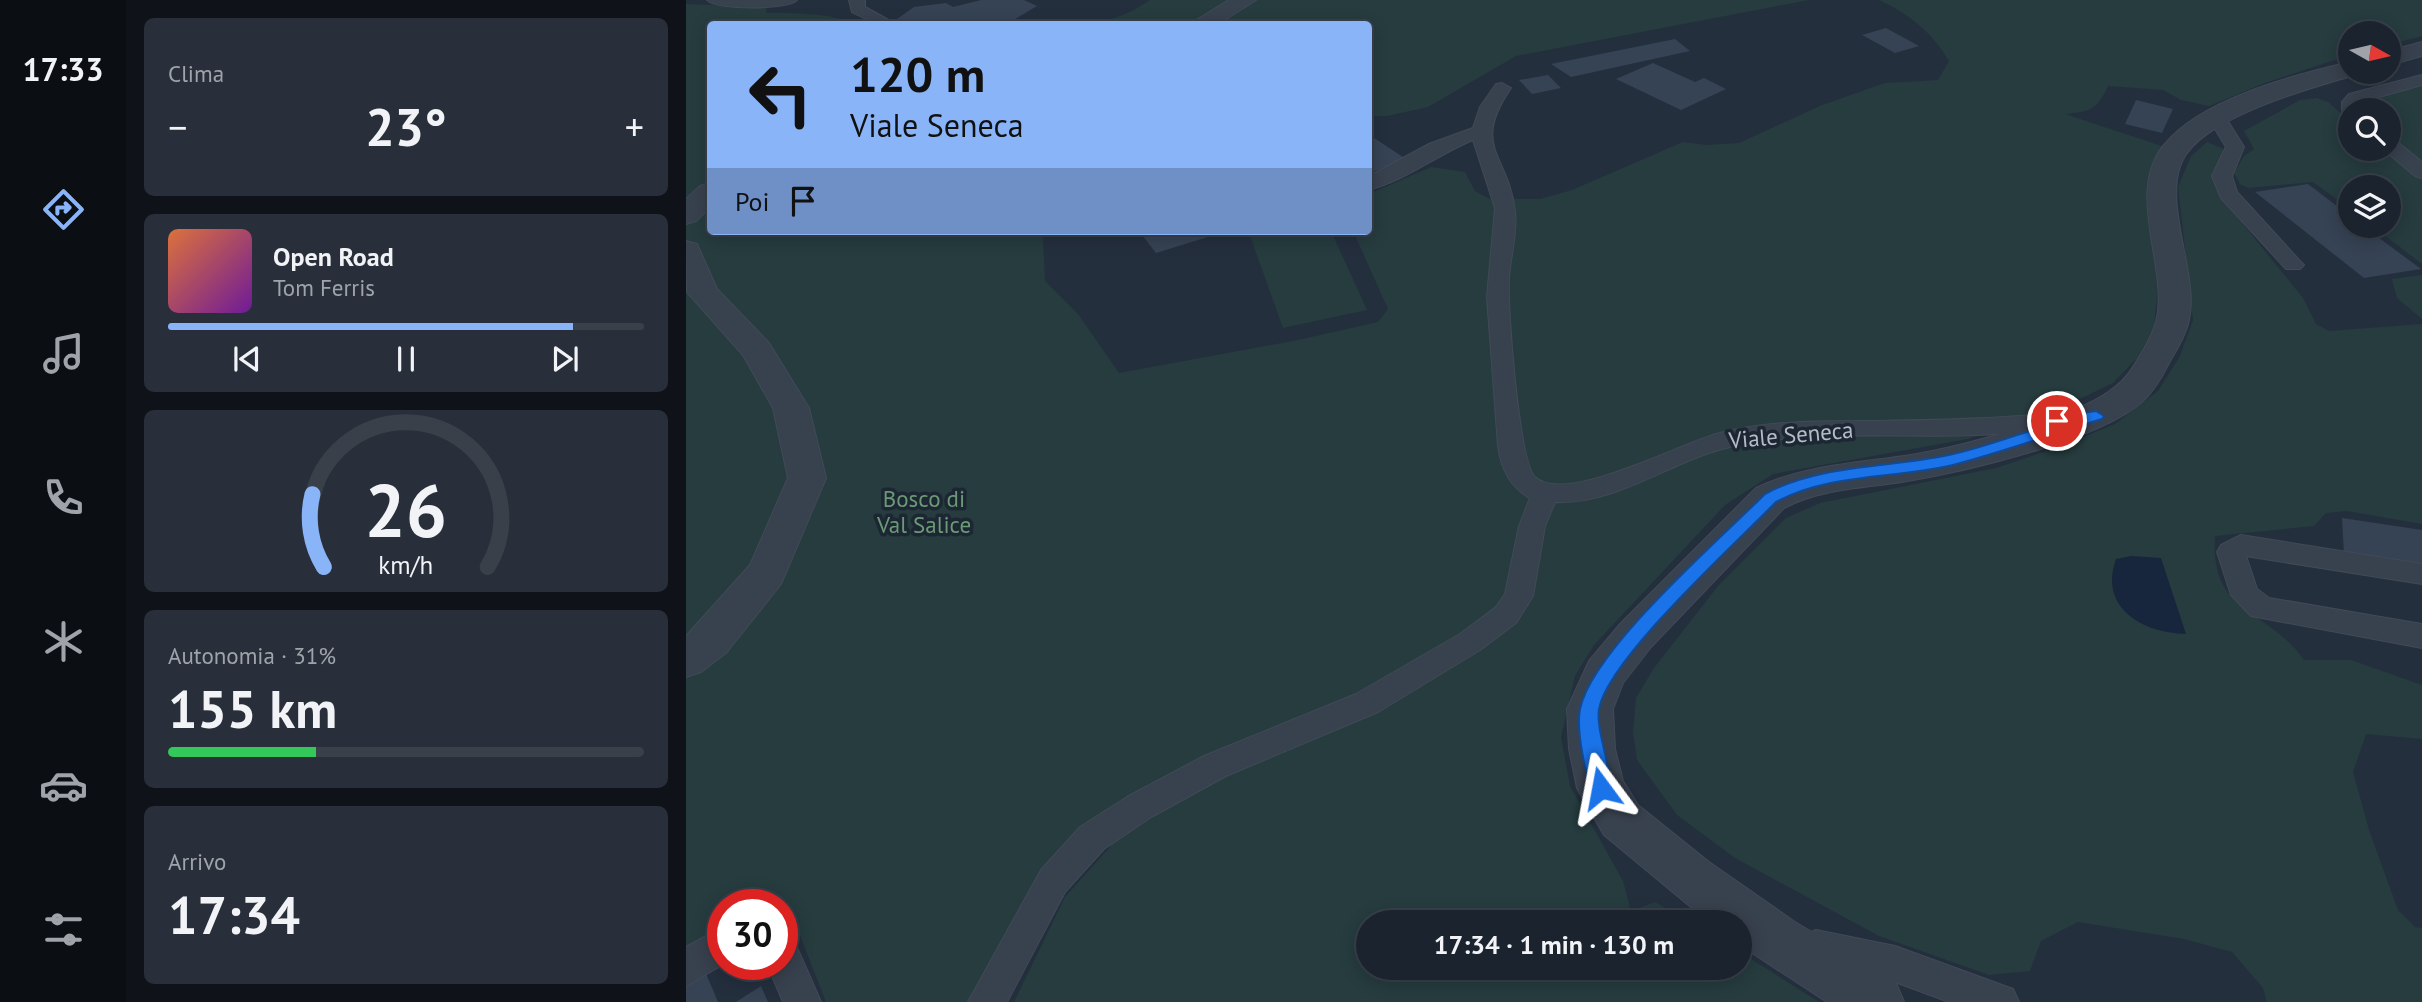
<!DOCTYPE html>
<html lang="it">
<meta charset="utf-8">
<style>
body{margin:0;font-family:"PT Sans",sans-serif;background:#282f3a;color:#f1f3f6;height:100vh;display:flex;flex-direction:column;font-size:26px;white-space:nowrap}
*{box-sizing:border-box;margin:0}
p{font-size:23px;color:#a0a4aa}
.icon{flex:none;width:38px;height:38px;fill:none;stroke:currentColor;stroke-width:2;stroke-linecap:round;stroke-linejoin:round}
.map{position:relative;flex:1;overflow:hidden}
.details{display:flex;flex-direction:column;gap:18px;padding:18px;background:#0f1319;width:560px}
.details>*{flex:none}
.top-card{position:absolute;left:21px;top:21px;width:665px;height:214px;border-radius:7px;box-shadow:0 4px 18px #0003,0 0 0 2px #39404a;background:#8ab4f8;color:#111;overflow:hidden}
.needle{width:46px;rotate:98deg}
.buttons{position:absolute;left:1652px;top:21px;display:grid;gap:14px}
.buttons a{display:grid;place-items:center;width:63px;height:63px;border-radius:50%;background:#1b232e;box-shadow:0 4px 18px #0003,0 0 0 2px #39404a;font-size:35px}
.speed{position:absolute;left:21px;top:889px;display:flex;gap:14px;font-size:35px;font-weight:700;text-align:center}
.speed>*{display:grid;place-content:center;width:91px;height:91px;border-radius:50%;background:#1b232e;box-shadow:0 4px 18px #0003,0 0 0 2px #39404a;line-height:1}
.speed .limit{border:10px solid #d22;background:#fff;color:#111}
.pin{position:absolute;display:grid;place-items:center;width:60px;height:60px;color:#fff;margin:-30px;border:4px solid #fff;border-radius:50%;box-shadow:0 2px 7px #0007}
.me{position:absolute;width:77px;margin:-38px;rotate:347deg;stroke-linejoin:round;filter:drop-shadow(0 0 5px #0008)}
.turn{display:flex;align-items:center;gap:24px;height:147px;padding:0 28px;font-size:32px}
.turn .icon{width:91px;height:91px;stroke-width:2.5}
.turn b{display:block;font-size:49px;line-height:60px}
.then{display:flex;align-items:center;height:66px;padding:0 28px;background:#0003;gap:14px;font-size:26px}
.big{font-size:52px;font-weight:800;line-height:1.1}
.details .widget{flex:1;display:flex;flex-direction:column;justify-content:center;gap:10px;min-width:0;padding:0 24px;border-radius:10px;background:#282f3a}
.details .dial{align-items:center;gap:0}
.dial svg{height:182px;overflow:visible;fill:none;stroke:#39404a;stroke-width:7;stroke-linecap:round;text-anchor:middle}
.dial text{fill:#f1f3f6;stroke:none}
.song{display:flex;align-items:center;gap:21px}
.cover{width:84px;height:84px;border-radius:10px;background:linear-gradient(135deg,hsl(20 70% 55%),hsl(280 70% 35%))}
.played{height:7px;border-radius:4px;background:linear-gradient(90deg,#8ab4f8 85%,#39404a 85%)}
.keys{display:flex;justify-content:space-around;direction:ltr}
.heat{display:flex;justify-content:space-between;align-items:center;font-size:38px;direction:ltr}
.charge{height:10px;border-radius:5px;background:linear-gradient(90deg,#34c759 31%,#39404a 0)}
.trip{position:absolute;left:670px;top:910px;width:396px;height:70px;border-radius:35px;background:#1b232e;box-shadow:0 4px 18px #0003,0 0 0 2px #39404a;font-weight:800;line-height:70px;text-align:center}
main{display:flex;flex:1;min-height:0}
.tab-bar{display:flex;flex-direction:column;width:126px;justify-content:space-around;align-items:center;background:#0b0e12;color:#a0a4aa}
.tab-bar .icon{width:49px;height:49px}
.tab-bar .current{color:#8ab4f8}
.tab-bar b{font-size:32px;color:#f1f3f6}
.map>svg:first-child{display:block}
</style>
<main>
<nav class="tab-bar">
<b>17:33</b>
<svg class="icon current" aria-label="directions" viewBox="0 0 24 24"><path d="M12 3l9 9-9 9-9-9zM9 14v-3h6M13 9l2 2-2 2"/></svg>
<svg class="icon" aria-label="music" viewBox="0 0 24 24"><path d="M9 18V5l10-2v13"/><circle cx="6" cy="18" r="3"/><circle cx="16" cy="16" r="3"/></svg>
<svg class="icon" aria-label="phone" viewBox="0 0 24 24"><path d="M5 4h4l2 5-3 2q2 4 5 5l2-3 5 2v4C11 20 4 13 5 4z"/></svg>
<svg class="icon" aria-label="climate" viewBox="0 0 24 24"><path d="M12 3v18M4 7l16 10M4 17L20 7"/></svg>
<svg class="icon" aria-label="car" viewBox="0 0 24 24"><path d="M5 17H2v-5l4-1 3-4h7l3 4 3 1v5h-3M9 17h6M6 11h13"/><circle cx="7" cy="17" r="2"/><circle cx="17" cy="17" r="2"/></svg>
<svg class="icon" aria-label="filters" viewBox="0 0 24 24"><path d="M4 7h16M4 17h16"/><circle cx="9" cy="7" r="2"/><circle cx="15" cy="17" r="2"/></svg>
</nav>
<section class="details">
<div class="widget"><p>Clima</p>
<div class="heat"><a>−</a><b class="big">23°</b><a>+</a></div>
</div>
<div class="widget">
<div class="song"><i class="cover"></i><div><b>Open Road</b><p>Tom Ferris</p></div></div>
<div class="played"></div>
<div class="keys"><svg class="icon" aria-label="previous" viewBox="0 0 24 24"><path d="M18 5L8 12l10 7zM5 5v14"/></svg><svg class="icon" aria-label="pause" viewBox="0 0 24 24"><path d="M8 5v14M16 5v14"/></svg><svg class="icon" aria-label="next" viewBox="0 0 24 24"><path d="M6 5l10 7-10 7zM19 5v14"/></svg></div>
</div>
<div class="widget dial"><svg viewBox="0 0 100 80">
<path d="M14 69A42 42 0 1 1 86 69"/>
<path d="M14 69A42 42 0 0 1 9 37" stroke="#8ab4f8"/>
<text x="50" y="56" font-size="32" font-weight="700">26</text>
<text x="50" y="72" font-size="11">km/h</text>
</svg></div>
<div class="widget"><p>Autonomia · 31%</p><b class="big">155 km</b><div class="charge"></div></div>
<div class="widget"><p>Arrivo</p><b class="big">17:34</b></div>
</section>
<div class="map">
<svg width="1736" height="1002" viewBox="0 0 1736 1002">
<rect width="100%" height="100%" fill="#242f3e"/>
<path fill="#263c3f" d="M464,0H1123L830,56L742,107L701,116H683L682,24H389C423,20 436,19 464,0Z
M1193,0H1736V36L1703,45V33H1664V55L1579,83L1523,106L1495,100L1477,90L1422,86C1411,111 1404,111 1379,114L1476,146L1466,167L1462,196L1472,286L1468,327L1452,357L1427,383L1377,407L1338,416L1282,439L1087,474L1039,505L908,645L889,676L875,737L884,786L937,881L945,911L969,902L1005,922H682V968H1054V952L1133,1002H328L379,897L425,846L391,829L356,871L284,1002H140L113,933L96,915V905H37V927L0,949V4L81,7L80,13C110,13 144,13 172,24H24V231H363L357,237L359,281L392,314L433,373L612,340L692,322L702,309L667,231H682L683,194L745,167L779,172L789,191L804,199H854L886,190L997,142L1021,145L1053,143L1136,105L1199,83L1252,80L1263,61C1246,32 1223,14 1193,0Z
M1736,86V166L1703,140V110H1674L1676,100Z
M1631,98L1642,102L1664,121V149H1699L1736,178V264L1686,226H1703V187H1664V209L1627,182L1562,188L1554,184L1548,173L1558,156L1568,149L1558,131L1614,100Z
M1521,142L1538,149L1528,175L1540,203L1617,298L1630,324L1643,331L1736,324V524L1661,511L1640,513L1628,526L1529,536C1524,616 1580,606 1618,660H1665L1736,685V739L1680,734L1667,772L1683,830L1712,910L1729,927L1736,928V1002H1581L1577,988L1546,952L1498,939L1392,922L1355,941L1344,971L1303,975L1193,936L1049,858L991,815L951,760L947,732L950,698L968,668L1032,586L1100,518L1134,503L1310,468L1378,445L1429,424L1472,391L1494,356L1507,320L1492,187L1505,156Z
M590,231H645L681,310L597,328L564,236Z
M1736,275V319L1711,298L1706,279Z"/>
<path fill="#17263c" d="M1445,556L1475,558L1500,634C1458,633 1412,609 1430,559Z"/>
<path fill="#364354" d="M295,0H338L351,6L326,21L297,24H221L211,19L228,7L260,3L267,7Z
M1200,28L1233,46L1209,53L1176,35Z
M989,39L1004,51L885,77L865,64Z
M967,63L1009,82L1018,78L1040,89L995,110L930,79Z
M862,75L875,88L846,94L833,80Z
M1450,100L1487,109L1476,133L1439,124Z
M682,134L720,159L682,174Z
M1622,184L1664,216V226H1677L1735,269L1678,278L1569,192Z
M453,231H538V232L470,253Z
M1656,518L1736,530V566L1658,554Z
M19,971L32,1002H0V982Z
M75,986L82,1002H50Z"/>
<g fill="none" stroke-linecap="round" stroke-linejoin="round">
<g stroke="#414a57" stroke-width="2">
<path id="service" d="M163,0H179V7L210,24H191L166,12Z
M1736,75V85L1675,102L1674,110H1664V115L1656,110V102L1663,94Z
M816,83L825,88C784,148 822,153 829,211C832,233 824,257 823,279C821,307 833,462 849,477C879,506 996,442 1034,433C1085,420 1139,421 1192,421C1255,420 1319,419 1382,411L1391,413L1394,419L1391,425C1365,432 1338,432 1311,434C1223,440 1128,427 1040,448C983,462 930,505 869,502L859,526L847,596L830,623L794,650L692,712L540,776L465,817L418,849L379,892L321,1002H282L355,870L394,827L441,797L518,756L670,694L774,634L810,607L819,594L833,526L844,498C824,487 815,468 812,446L801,297L809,208L787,140C752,154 719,181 682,190V177L743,144L787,128L794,107L810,84Z
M1532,114L1538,115L1558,147L1546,176L1551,192L1614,261L1618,265L1614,269H1600L1535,198L1526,176L1540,147L1523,119Z
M1703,138L1709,140L1736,162V178L1729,176L1697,149H1703Z
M1555,535L1736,564V584L1560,556L1571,589L1583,598L1736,624V648L1565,616L1545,595L1531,552L1535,545Z
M37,927L38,964L0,986V947Z
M1130,930L1209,946L1327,989L1333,1002H1263L1209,982L1117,960L1112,948L1117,936Z
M96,938L109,943L135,1002H97L81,964H96Z"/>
</g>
<g stroke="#414a57" stroke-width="2">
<path id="minor" d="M21,0H111C104,10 28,10 21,0Z
M543,0H570L532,24H504Z
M1736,42V56L1703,65V51Z
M1664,62V72H1674L1673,74C1627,87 1529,114 1501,153C1472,192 1511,268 1504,314C1502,332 1492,347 1483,363C1476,377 1468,391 1456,402C1411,441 1277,472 1216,482C1177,488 1133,489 1098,508L965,647L937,683L927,709L929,749L937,781L952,805L1023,862L1109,922L1210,983L1218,1002H1141L1054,945V922H1023L918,835L891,788L883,749L881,709L903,661L935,623L1070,488C1118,465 1173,463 1225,455C1268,448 1310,436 1353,422C1379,413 1407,405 1429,387C1441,378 1447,367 1455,354C1463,340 1471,326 1472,310C1478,259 1441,190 1478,145C1515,99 1608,75 1664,62Z
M24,183V207L10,221L0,224V199L14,186Z
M0,241L11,244L31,289L83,343L123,408L140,478L95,584L40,653L15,672L0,677V636L64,565L102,478L87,408L57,355L1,292Z"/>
</g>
<use href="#service" fill="#38414e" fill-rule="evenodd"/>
<use href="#minor" fill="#38414e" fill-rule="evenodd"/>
</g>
<path fill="#1a73e8" stroke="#114b97" stroke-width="2" d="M1410,411L1418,416L1416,419C1366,434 1317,452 1267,465C1209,479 1143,473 1090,502C1050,543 922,659 913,709C909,732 930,777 922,794L915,796L908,794C899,775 890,730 894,709C906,650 1033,540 1079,494C1134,464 1202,468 1263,455C1297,448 1332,434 1366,424V417Z"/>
<g text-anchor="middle" stroke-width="7" stroke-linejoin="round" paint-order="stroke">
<g font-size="23" fill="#b4bcc9" stroke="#1d2633">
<text transform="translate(1105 435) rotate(-5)" y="8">Viale Seneca</text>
</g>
<g font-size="23" fill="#6b9a76" stroke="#1d2633">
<text x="238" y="507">Bosco di<tspan x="238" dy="26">Val Salice</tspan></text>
</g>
</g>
</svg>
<div class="buttons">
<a><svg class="needle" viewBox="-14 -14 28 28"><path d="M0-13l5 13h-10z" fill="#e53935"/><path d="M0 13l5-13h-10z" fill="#a0a4aa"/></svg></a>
<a><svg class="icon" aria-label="search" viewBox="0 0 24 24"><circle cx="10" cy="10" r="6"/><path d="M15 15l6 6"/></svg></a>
<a><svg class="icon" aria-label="layers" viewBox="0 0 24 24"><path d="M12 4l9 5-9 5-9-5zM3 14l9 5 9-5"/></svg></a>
</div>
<div class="speed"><div class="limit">30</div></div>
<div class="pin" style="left:1371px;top:421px;background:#d93025"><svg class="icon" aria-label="arrive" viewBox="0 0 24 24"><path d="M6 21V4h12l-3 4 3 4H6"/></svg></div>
<svg class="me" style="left:915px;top:788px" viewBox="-20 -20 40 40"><path d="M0-17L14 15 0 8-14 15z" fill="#1a73e8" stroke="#fff" stroke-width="4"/></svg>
<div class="trip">17:34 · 1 min · 130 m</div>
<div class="top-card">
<div class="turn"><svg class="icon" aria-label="left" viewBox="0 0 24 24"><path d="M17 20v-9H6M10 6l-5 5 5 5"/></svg><div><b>120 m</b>Viale Seneca</div></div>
<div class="then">Poi<svg class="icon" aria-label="arrive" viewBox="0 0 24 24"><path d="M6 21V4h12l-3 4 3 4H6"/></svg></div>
</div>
</div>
</main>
